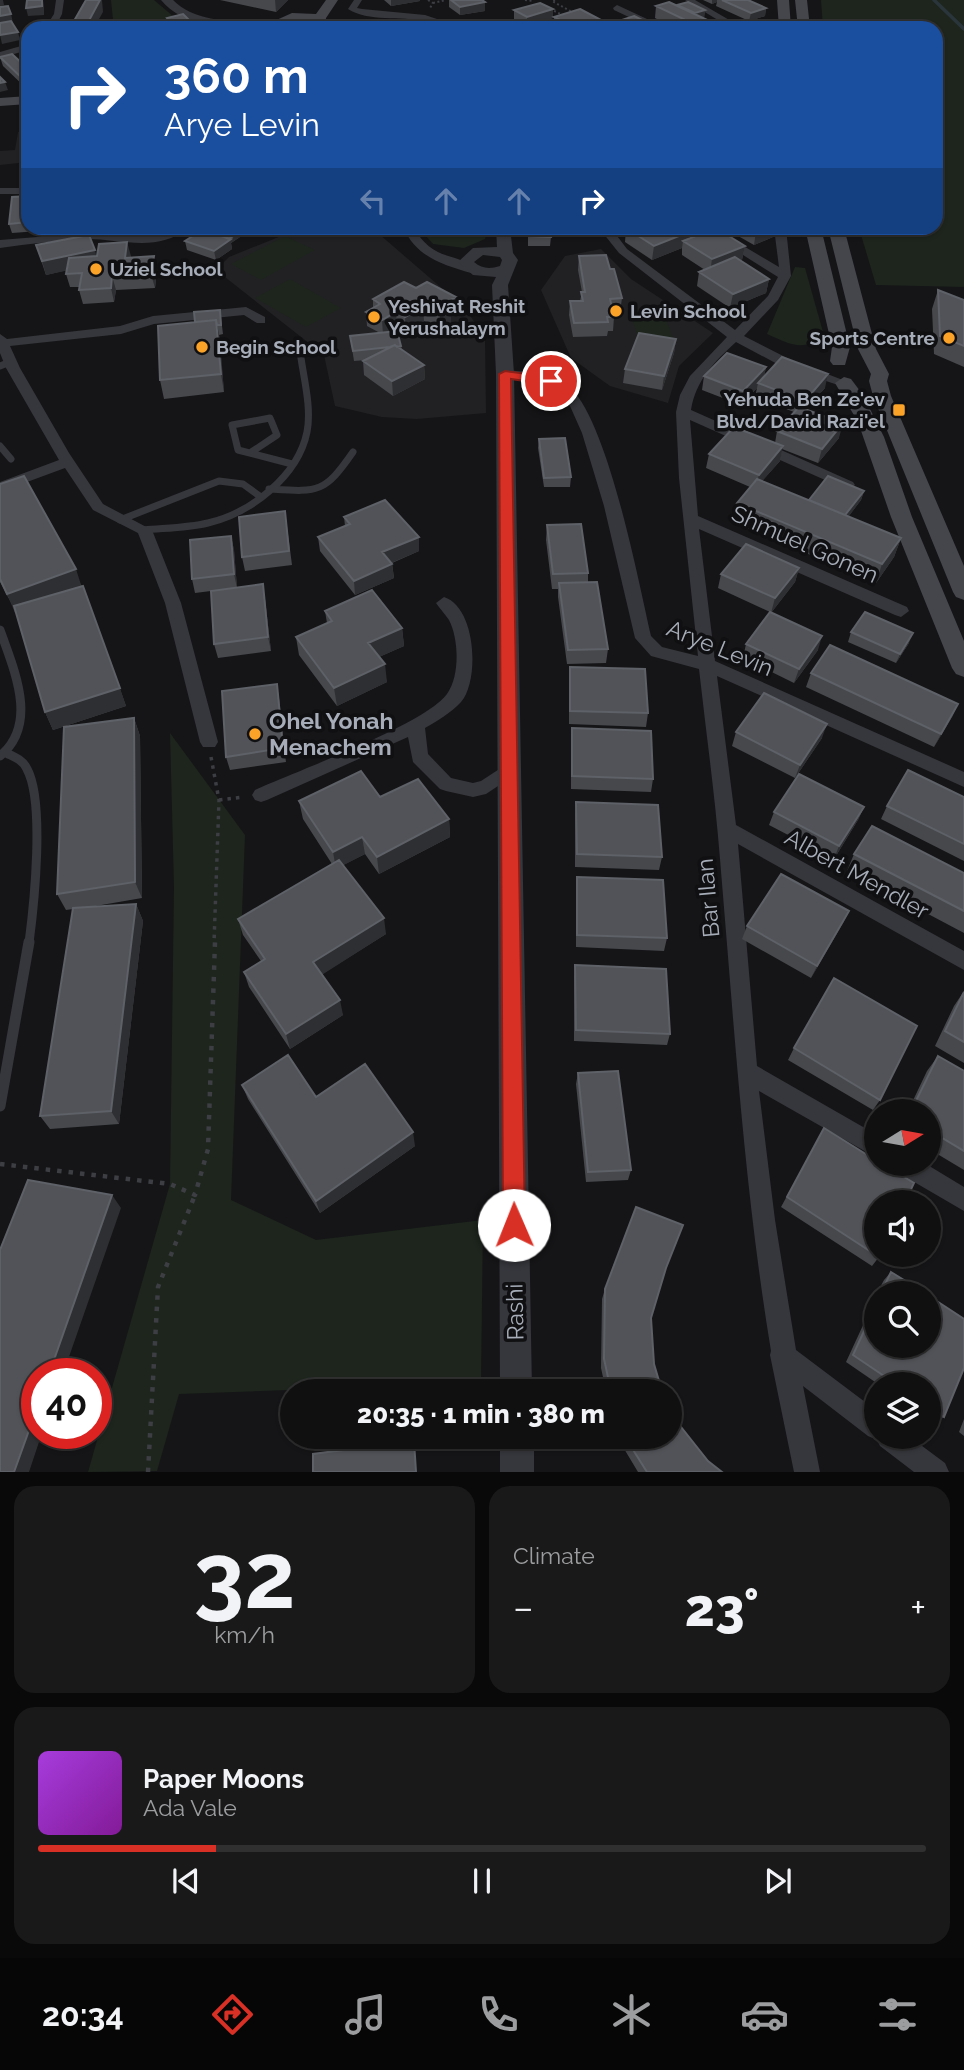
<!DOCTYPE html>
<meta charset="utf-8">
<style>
body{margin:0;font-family:Raleway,sans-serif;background:#19191a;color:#f1f3f6;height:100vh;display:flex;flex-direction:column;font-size:26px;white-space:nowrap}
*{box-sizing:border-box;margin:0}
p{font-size:23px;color:#9c9d9f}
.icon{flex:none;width:38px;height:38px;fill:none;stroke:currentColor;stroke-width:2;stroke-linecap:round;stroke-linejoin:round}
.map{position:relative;height:1472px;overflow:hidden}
.details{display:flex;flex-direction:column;gap:14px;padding:14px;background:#090909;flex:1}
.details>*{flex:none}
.top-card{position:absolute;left:21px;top:21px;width:922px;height:214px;border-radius:21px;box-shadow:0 2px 5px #0004,0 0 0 2px #303031;background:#1a4fa0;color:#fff;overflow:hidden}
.needle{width:46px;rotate:79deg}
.buttons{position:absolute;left:864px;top:1099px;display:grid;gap:14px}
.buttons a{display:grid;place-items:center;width:77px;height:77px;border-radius:50%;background:#101011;box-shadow:0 2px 5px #0004,0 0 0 2px #303031;font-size:35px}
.speed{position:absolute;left:21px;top:1358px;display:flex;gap:14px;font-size:35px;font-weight:700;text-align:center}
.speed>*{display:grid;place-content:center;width:91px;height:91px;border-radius:50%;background:#101011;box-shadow:0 2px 5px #0004,0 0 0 2px #303031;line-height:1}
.speed .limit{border:10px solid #d22;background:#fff;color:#111}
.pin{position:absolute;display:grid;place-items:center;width:60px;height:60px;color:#fff;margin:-30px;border:4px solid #fff;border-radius:50%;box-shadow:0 2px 7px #0007}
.me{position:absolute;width:77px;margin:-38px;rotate:359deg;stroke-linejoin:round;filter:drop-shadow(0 0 5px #0008)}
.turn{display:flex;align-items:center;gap:24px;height:147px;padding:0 28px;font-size:32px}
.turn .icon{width:91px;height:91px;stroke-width:2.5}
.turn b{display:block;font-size:49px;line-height:60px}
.lanes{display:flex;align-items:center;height:66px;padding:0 28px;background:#0003;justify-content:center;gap:35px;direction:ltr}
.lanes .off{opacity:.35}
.big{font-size:52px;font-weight:800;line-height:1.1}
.details .card{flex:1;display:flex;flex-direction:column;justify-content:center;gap:10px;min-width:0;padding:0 24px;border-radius:21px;background:#19191a}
.details .dial{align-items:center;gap:0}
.dial b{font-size:91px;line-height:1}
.song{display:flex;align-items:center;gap:21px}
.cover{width:84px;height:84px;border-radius:10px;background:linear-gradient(135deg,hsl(280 70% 55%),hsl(290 70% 35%))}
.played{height:7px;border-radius:4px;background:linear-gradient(90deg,#d93025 20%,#303031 20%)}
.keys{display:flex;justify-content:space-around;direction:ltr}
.heat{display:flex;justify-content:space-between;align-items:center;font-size:38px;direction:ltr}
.details .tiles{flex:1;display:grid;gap:14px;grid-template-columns:1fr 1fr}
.card:last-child{grid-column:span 2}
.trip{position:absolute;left:280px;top:1379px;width:402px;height:70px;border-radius:35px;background:#101011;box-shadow:0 2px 5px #0004,0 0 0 2px #303031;font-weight:800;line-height:70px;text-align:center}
.tab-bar{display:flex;height:112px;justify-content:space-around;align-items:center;background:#060607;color:#9c9d9f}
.tab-bar .icon{width:49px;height:49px}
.tab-bar .active{color:#d93025}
.tab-bar b{font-size:32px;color:#f1f3f6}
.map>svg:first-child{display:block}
</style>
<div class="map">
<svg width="964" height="1472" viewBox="0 0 964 1472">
<rect width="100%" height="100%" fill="#151517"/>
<path fill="#212124" d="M28,131V162L0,165V151L15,150L18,132Z
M344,228L379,234L466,309L485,339L486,413L417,419L382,417L335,406L324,355L216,270L229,257L281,236L313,230Z
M601,249L631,279L713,333L679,366L668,403L610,386L571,358L541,290L565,256Z"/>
<path fill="#1d251d" d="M111,0H154L174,17L159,28H109L113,20Z
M821,0H964V287L876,285L859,228H936V28H823Z
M419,228H488L485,239L464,248L433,244Z
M285,236L315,250L261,280L231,264Z
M795,267L805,268L825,339C798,350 792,345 767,334Z
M290,279L341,308L306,327L255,298Z
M662,308L675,344L641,346L629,310Z
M170,733L245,835L231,1200L316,1240L483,1220L481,1383L179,1394L157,1471L88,1472L170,1184L174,887Z"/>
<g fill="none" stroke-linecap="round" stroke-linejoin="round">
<path stroke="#2a353b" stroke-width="3.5" d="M934,0L964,29"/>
<path stroke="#3c3e43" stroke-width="2" stroke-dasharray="2 2.5" stroke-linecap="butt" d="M428,0L433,3L430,8
M525,0L534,1
M555,0L552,1L574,13
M433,3L446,0
M550,9L565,16
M540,28L557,22"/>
<path stroke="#3c3e43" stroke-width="3.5" stroke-dasharray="3.5 5" stroke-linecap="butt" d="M211,757L219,800L214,943
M219,800L244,797"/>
<path stroke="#3c3e43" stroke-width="4.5" stroke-dasharray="4.5 7" stroke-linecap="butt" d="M0,1164L170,1184L195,1195L208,1149L215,942
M148,1472L158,1287L195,1195"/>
<path stroke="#36373c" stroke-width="7" d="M0,366L10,362
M0,446L11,459
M250,453L277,435L270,418L232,425L238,450L292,464
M269,489C318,492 324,494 353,452
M120,520L219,481L243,484L261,497
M144,530C165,528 187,528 208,523C251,513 298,476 307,432C312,407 303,376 300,351"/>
<path stroke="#36373c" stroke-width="9" d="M0,630C14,670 39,724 0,756
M6,753C15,757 23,760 27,769C45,802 34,905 29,943"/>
<path stroke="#36373c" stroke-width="11" d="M0,1106L29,942"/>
<path fill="#36373c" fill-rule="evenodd" d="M56,0H64L62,14L55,28H45L54,14Z
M354,0H362L357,8L362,9L425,15L464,28C449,28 439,24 425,21C401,16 368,22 348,9Z
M685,0H695L743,28H731Z
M617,5L662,26L664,28H652L614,10L613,8Z
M28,44V50L0,58V52Z
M0,188H28V194H0Z
M173,228H187C159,253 120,239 87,239C58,240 29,244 0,248V240L87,233L143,237Z
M404,228H414C434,262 453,251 477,269L471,273C443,265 415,256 404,228Z
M599,228H611L627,249L735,330L768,296L778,277L700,228H713L779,267L774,228H786L791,276L778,300L744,336L791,360L848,382L841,386L781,366L736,342C714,362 696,380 691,410L853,482L855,485L848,490L843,488L690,420L698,516L907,607L909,611L901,617L895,615L699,529L715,661L964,772V787L717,676L736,825L964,951V970L738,844L757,1066L877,1135V1158L759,1091L775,1220L796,1350L877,1411V1437H910L945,1463L949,1472H914L880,1446L877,1440L868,1436L803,1386L820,1472H794L770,1355L771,1351C744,1187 734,1024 720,859C715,795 706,732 699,669L651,656L635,638L604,506L582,433L570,406L561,393L548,385L505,378L498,374L505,370C525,372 556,372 571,388C609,427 638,579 651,636L662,647L698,656L679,478L676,412L680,395L690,376L727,337L619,253Z
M246,307L265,317V323H257L244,315L154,324L121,334L10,346L20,368L69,453L103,504L152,530L181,603L218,742L215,747H203L200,742L165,603L138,533L93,510L65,468L0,492V482L59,460L6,368L0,353V334L7,339L120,326L153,316Z
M444,597C476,607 480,680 461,702C452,712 436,722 425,728L428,754L451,778L473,783L481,781L507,764L513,766L516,771L513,776L486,794L473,797L446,791L440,789L413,762L408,737L267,800L261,802L255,800L252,795L255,790C294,772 426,724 447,694C460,676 459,639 449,620C445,614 440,609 436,603Z
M894,1164H926L964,1187V1211L897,1172Z"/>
<path fill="#36373c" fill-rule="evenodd" d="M161,0H173C196,24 240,21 271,24L277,28C240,28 187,32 161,0Z
M353,21L403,24L409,28H309L315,24Z
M496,228H510L513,253L518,260L508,285L514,374L532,1391H500L496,374L492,285L496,277L473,275L458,262L473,248L497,247ZM483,255L500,257L502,260L500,266C490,269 482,269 474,262Z
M500,1437H534V1472H500Z"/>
<path fill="#44464c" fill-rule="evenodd" d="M326,0H338L326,18L325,28H308L315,22C296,16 286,28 270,28L272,22L292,13L316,14Z
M777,0H789L791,28H779Z
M795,0H807L810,28H798Z
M28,96V104L0,106V98Z
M805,228H821L850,347L845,365H833L830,361L832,347Z
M828,228H844L876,349L889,374L887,381L891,396L964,566V600L956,597L953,592L873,396L869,381L871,374L858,349Z
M844,377L851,379L863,395L884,437L912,517L964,641V677L956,674L952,668L891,517L858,422L835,383Z"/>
</g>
<path fill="#46484c" d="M220,0H288L276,12Z
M384,0H420V1L391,6Z
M449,0H482L485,11L460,15L449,7Z
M703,0H748L766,8L765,16L749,21L716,6L717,2L712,4Z
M656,6H677L705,10L704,18L722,27V28H674L655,18Z
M553,9V18L527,25L514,19V10Z
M554,17L603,28H553Z
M167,18L197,28H170L168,26Z
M622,20L658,28H621Z
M0,57L28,69V90L3,66Z
M28,196V228H39V231L12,233L9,224Z
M528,228L551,237L550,246H528Z
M626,228L689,232L688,239L745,246L742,260L740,261L769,279L766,293L730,308L697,286L699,272L705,270L682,255V248L652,260L625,242Z
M724,228H774L773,237L754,245Z
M239,232L240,237L231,243L232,249L216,260L187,250L185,241L216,234Z
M36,245L96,256H131L130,257L157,270L155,288L116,290L114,302L83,304L79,290L80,287H70L66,274L67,270L46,275Z
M579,256L610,269L622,298L620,312L613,313L614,317L613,331H608L607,336L573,337L569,315L570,301H580L582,292L578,270Z
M938,290L964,300V367L934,354L932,309Z
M373,299L456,311L451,314V323L440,329L424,321L406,331L397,326L388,332L401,346L402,350L424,365L425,379L393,396L364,375L363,361L366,360L354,361L350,336L380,333L367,326L366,312L373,308Z
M220,310L223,334L219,335L224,392L164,399L160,380L195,322Z
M676,339L674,353L662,390L623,383L625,369Z
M766,367L764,376L825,388L806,409L839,438L818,463L782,449L780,461L762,481L809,501L864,491L861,500L848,517L901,538L894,557L876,583L733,522L737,503L750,487L706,468L709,454L775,443L777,431L794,412L755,397L757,388L741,405L702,390L704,376Z
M539,439L571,477L570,487H544L538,448Z
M0,484L82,586H83L126,706L53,730L45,712L16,612L0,582Z
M285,511L292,565L245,571L242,557Z
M344,517L419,537V551L392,563L394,578L355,595L320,551L318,537L345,526Z
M547,525L588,573V582L608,649L606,663L567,664L558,597V589H552L546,540Z
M231,536L234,550L237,588L265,599L271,651L218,658L214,644L211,591L195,593L192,579Z
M799,568L795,582L771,613L818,650L794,683L743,658L746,644L770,612L718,588L721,574Z
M325,611L402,628L404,646L379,657L387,682L337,706L299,655L296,637L327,623Z
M851,632L909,643L896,663L848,642Z
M570,667L648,713L646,727L569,724V681Z
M811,673L958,704L952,717L934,747L806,687Z
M279,698L286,762L230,770L226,757Z
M134,718L140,736L142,898L84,908L136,904L143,921L119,1124L50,1129L40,1116L73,909L66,910L57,894Z
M572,728L653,779L651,792L571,789V742Z
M736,732L822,738L795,778L732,746Z
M380,797L449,819L450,837L379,874L365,854L343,865L386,934L322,974L343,1015L290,1049L249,987L244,972L261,961L243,935L238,919L332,864L303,819L299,801Z
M964,797V861L881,819L887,806Z
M576,802L662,857L659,870L575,867V815Z
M864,807L858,820L834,859L769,825L774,812Z
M854,854L964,873V933L847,871Z
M577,877L667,938L664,951L576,947V890Z
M849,911L843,923L811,978L742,939L747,926Z
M575,965L670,1034L667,1045L574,1041V977Z
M964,991V1063L935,1046L954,1006Z
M794,1048L880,1100L873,1110L788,1060Z
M938,1056L964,1071V1170L929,1149V1111H908L927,1071Z
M578,1073L631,1170L628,1180L586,1182L576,1084Z
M242,1085L316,1097L415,1146L320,1213L248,1099Z
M824,1128L879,1257L872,1266L781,1207Z
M666,1268L651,1318L654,1364L662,1391H606L601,1368L602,1299L605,1289Z
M891,1272L925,1293H877L884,1280Z
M877,1295V1346H929V1296L964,1319V1368L944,1417L935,1423L929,1419V1384H878L846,1362Z
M964,1419V1436L959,1432Z
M617,1437H670L722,1472H638Z"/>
<path fill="#2e2f32" d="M0,0H3L4,5L0,6Z
M43,0L44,6V15L28,16L26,8Z
M100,0H102L103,12L94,28H85Z
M275,0H288L276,12Z
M391,0H420V1L391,6Z
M712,0H717V2L712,4Z
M485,2V11L460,15V7Z
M766,8L765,16L749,21L751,13Z
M553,9V18L527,25V17Z
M705,10L704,18L694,21L695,13Z
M11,14L13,23L0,24V16Z
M603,21V28H580Z
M18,32L20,40L2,44L0,35Z
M5,82L8,90L0,92V83Z
M262,228H286L262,233Z
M765,228H774L773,237L754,245L756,231Z
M239,232L240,237L231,243L232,249L216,260L214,251Z
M689,232L688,244L683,241L682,248L652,260L654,246Z
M127,242L131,256L128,272L125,258Z
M745,246L742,260L710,273L712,259Z
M95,250L98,264L46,275L42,261Z
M154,256L157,270L155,288L151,274Z
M112,276L116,290L114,302L111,288Z
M769,279L766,293L730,308L733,294Z
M456,297V311L451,314V323L440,329V315L443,304Z
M423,307L424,321L406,331L405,317Z
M396,312L397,326L383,335L382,320Z
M216,320L220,339L224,392L221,374Z
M676,339L674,353L662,390L664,376Z
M424,365L425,379L393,396L392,381Z
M766,367L763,382L758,383L757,388L741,405L743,391Z
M828,374L825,388L801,415L805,401Z
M843,423L839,438L818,463L822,449Z
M783,446L780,461L755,489L759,475Z
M864,491L861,500L843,524L845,515Z
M231,536L234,550L237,588L234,574Z
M419,537V551L384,566L382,552Z
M901,538L894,557L876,583L882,564Z
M392,564L394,578L355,595L354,581Z
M799,568L795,582L771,613L775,598Z
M76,569L82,588L15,613L7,594Z
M263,584L265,599L271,651L268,637Z
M402,628L404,646L370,661L368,643Z
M913,633L909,643L896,663L900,654Z
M822,636L818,650L794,683L799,669Z
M385,664L387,682L337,706L334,688Z
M277,684L279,698L286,762L283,748Z
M120,688L126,706L53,730L45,712Z
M958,704L952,717L934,747L941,734Z
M134,718L140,736L142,898L135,882Z
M827,724L822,738L795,778L800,765Z
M864,807L858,820L834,859L839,846Z
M449,819L450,837L379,874L377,857Z
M362,837L365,854L336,869L333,852Z
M136,904L143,921L119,1124L111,1111Z
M849,911L843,923L811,978L817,966Z
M384,918L386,934L317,978L313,962Z
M340,1000L343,1015L290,1049L286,1034Z
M413,1132L415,1146L320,1213L316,1201Z
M112,1195L121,1208L63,1374H49Z
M37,1408V1433H42L29,1472H14Z"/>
<path fill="#515358" stroke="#5e6167" stroke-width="2" d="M27,0H42V6L26,8Z
M86,0H100L85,28H70Z
M451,0H482L485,2L460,7Z
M722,0H748L766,8L751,13Z
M669,2L722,27L702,28L656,6Z
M688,2L705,10L695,13L677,5Z
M540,3L553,9L527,17L514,10Z
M8,6L11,14L0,16V7Z
M580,9L603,21L580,28H576L554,17Z
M183,14L197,28H176L167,18Z
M634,16L658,28H638L622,20Z
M11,21L18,32L0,35V23Z
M481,25H503L510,28H479Z
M12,54L28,69V84L0,57Z
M0,77L5,82L0,83Z
M28,196V222L9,224L12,197Z
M226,228H227L239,232L229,239L216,234Z
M529,228H550L551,237L529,236Z
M626,228H683L689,232L654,246Z
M716,228L745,246L712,259L683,241Z
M750,228H765L756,231Z
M202,230L231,239L214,251L185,241Z
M89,235L95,250L42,261L36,245Z
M127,242L125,258L154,256L151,274L112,276L111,288L79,290L82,273L66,274L69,258L97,256L99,244Z
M606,255L610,269H614L622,298L610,299L614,317H607L608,322L574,323L570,301H583L581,292H585L579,256Z
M735,257L769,279L733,294L699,272Z
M404,282L416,288L427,282L456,297L443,304L451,309L440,315L423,307L405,317L396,312L382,320L366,312L380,304L373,299Z
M938,290L964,300V346L940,336Z
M220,310L221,325H217L216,320L195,322L194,312Z
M216,320L221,374L160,380L158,326Z
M397,331L401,346L397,347L395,345L390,347L353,351L350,336Z
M639,333L676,339L664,376L625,369Z
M395,345L424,365L392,381L363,361Z
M727,353L766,367L743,391L704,376Z
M782,357L828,374L805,401L758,383Z
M799,407L843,423L822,449L777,431Z
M734,427L783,446L759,475L709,454Z
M565,438L571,477L544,478L539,439Z
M24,476L76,569L7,594L0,579V484Z
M828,476L864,491L845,515L809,500Z
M757,479L901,538L882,564L737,503Z
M385,500L419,537L382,552L392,564L354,581L318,537L350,524L344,517Z
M285,511L289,551L242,557L239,517Z
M581,524L588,573L553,574L547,525Z
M231,536L234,574L192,579L190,540Z
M746,544L799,568L775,598L721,574Z
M597,582L608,649L568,650L559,583Z
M263,584L268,637L214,644L211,591Z
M83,586L120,688L45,712L14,606Z
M372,590L402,628L368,643L385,664L334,688L296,637L332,621L325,611Z
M770,612L822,636L799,669L746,644Z
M865,612L913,633L900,654L851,632Z
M830,645L958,704L941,734L811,673Z
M570,667L645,669L648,713L570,711Z
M277,684L283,748L226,757L222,691Z
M764,693L827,724L800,765L736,732Z
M134,718L135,882L57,894L64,727Z
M572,728L651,731L653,779L572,776Z
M908,770L964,797V844L887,806Z
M361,771L380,797L418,779L449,819L377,857L362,837L333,852L299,801Z
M799,774L864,807L839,846L774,812Z
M576,802L658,805L662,857L577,854Z
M872,826L964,873V911L854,854Z
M339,860L384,918L313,962L340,1000L286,1034L244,972L265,959L238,919Z
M781,874L849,911L817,966L747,926Z
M577,877L663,880L667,938L577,935Z
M136,904L111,1111L40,1116L73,908Z
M575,965L666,969L670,1034L576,1030Z
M834,978L917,1026L880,1100L794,1048Z
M964,992V1042L945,1031Z
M288,1055L316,1097L365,1064L413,1132L316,1201L242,1085Z
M938,1056L964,1071V1151L929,1130V1111H911Z
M618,1071L631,1170L588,1172L578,1073Z
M824,1128L877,1161V1164H882L914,1183L905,1202H877V1255H881L879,1257L787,1197Z
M28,1180L112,1195L49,1374H37V1408L14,1472H0V1250Z
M636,1207L683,1225L666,1268L651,1318L654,1364L662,1391H611L604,1359L605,1289Z
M891,1272L925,1293H881Z
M929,1296L964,1319V1368L944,1417L929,1407V1384H896L853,1355L877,1303V1346H929Z
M670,1413L708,1461L722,1472H647L625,1437H670Z
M414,1441L416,1472H313V1454Z"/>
<path fill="#d93025" stroke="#8d1f18" stroke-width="2" d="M505,371L551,377L557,381L551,385L511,379L525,1225L521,1233L514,1236L506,1233L503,1225L499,374Z"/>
<g fill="#fba329" stroke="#101012" stroke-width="2.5">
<circle cx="96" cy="269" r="7"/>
<circle cx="616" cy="311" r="7"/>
<circle cx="374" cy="317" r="7"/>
<circle cx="949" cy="338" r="7"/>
<circle cx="202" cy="347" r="7"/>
<rect x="892" y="403" width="14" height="14" rx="3.5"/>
<circle cx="255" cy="734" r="7"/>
</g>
<g text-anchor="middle" stroke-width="7" stroke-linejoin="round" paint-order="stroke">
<g font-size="19" font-weight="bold" fill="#a6adb8" stroke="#101012" text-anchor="start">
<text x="110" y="276">Uziel School</text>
<text x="388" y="313">Yeshivat Reshit<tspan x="388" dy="22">Yerushalaym</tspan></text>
<text x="630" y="318">Levin School</text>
<text x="935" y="345" text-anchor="end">Sports Centre</text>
<text x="216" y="354">Begin School</text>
<text x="885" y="406" text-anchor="end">Yehuda Ben Ze'ev<tspan x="885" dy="22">Blvd/David Razi'el</tspan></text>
</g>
<g font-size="23" fill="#a6adb8" stroke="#101012">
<text transform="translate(805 544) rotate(24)" y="8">Shmuel Gonen</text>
<text transform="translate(720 648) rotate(22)" y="8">Arye Levin</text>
<text transform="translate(857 874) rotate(29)" y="8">Albert Mendler</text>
<text transform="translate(708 898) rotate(-95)" y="8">Bar Ilan</text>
<text transform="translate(515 1312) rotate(-91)" y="8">Rashi</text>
</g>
<g font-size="23" font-weight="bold" fill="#a6adb8" stroke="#101012" text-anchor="start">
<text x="269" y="729">Ohel Yonah<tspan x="269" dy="26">Menachem</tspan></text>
</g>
</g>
</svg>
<div class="buttons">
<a><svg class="needle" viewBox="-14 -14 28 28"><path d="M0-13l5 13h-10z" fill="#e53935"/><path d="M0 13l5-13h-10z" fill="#9c9d9f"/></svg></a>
<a><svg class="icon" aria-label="sound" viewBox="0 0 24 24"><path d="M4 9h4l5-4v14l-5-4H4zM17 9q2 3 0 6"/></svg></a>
<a><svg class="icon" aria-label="search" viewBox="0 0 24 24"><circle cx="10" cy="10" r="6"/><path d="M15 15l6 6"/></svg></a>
<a><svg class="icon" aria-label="layers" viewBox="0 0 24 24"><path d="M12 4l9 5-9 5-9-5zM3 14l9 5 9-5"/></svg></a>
</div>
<div class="speed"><div class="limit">40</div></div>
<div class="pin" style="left:551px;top:381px;background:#d93025"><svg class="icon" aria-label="arrive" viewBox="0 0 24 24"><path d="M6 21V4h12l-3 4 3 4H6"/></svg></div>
<svg class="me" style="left:514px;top:1225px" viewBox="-20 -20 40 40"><circle r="19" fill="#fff"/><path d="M0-13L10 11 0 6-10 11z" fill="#d93025"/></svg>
<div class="trip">20:35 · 1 min · 380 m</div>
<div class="top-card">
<div class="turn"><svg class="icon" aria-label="right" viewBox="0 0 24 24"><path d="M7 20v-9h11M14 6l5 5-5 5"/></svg><div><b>360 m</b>Arye Levin</div></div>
<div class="lanes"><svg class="icon off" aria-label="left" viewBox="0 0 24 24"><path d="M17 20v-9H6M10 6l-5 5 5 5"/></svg><svg class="icon off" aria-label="ahead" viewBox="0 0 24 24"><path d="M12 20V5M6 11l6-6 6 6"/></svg><svg class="icon off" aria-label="ahead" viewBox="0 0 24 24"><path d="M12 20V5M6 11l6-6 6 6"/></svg><svg class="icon" aria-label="right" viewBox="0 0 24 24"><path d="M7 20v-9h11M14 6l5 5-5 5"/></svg></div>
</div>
</div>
<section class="details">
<div class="tiles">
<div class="card dial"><b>32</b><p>km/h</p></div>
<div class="card"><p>Climate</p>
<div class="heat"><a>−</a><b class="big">23°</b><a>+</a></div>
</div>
<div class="card">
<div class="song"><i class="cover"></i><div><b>Paper Moons</b><p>Ada Vale</p></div></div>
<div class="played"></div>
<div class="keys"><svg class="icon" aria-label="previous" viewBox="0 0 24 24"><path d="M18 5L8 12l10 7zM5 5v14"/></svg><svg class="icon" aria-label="pause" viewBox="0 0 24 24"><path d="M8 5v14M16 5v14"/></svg><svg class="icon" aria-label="next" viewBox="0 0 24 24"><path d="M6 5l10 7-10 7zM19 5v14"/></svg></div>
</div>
</div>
</section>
<nav class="tab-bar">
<b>20:34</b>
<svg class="icon active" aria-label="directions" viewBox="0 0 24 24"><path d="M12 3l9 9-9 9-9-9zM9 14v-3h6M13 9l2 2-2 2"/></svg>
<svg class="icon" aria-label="music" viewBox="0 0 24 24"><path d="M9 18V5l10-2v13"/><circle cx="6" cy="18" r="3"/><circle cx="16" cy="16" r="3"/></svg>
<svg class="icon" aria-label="phone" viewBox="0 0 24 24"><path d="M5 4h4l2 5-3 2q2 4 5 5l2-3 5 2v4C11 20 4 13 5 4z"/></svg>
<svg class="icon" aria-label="climate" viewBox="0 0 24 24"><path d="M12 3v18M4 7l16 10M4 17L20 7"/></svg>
<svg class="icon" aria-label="car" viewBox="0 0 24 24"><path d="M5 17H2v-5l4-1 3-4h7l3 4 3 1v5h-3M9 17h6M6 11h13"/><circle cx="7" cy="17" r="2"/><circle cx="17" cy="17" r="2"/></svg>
<svg class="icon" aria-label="filters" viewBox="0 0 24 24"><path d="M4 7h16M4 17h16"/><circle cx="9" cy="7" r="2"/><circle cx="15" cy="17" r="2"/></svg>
</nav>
